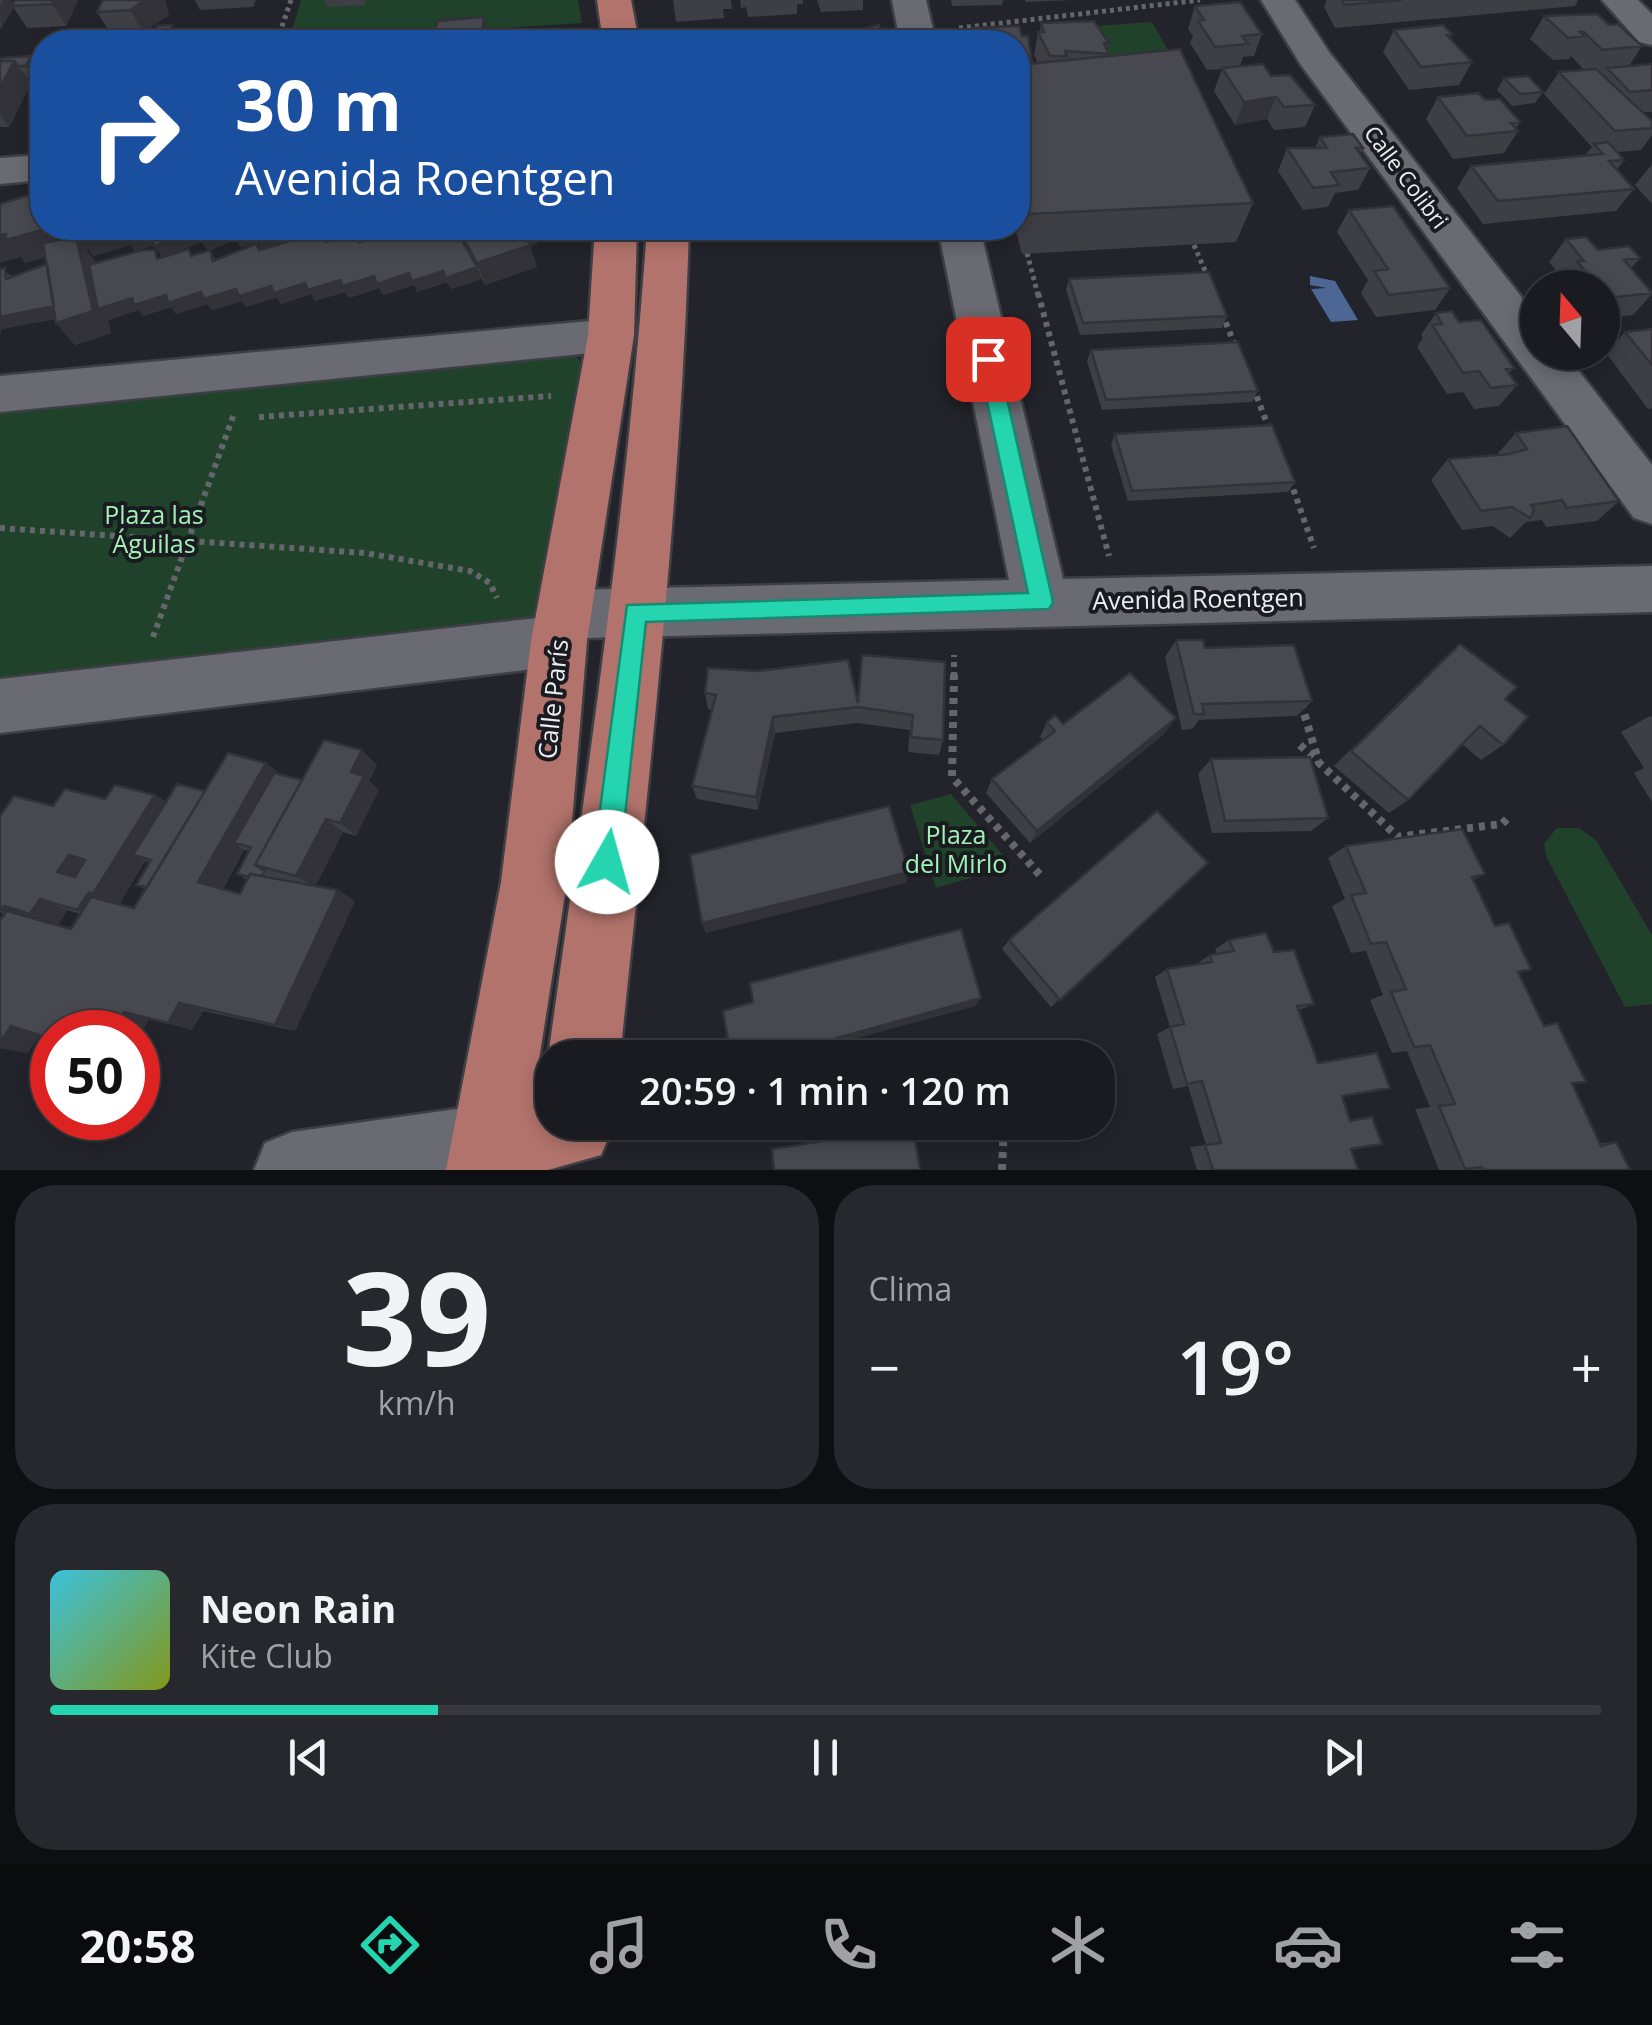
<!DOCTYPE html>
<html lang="es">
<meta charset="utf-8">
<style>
body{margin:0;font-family:"Open Sans",sans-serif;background:#27282d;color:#f1f3f6;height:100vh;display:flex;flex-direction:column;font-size:38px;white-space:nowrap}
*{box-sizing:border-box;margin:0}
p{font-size:32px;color:#9fa1a5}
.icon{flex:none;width:55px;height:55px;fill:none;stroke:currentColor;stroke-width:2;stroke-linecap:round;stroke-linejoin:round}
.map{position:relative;height:1170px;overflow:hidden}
.side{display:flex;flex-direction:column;gap:15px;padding:15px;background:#0e0f12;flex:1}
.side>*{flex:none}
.guide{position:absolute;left:30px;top:30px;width:1000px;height:210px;border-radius:40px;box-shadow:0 5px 15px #0003,0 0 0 2px #38393e;background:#1a4fa0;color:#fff;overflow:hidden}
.needle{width:65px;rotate:341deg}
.fabs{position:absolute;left:1520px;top:270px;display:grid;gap:20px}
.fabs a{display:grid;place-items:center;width:100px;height:100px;border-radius:50%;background:#1a1b20;box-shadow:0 5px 15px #0003,0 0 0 2px #38393e;font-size:50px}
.speed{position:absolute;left:30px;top:1010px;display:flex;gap:20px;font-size:50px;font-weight:700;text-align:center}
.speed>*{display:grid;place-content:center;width:130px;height:130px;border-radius:50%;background:#1a1b20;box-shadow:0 5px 15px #0003,0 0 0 2px #38393e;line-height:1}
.speed .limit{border:15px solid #d22;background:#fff;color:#111}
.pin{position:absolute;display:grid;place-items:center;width:85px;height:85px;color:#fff;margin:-42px;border-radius:20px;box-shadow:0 5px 15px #0006}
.me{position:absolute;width:110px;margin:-55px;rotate:7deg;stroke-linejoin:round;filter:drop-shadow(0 0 8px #0008)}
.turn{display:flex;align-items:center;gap:35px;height:210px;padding:0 40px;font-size:45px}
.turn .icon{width:130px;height:130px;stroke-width:2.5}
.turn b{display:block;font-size:70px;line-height:85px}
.big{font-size:75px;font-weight:600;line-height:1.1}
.side .tile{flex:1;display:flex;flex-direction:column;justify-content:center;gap:15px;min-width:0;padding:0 35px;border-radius:40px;background:#27282d}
.side .dial{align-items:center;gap:0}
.dial b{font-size:130px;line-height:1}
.song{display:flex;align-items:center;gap:30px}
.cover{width:120px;height:120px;border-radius:15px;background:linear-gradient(135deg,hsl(190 70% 55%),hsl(70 70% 35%))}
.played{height:10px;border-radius:5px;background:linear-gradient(90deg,#24d5af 25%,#38393e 25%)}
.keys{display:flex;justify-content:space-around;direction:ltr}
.heat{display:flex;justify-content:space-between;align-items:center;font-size:55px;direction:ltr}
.side .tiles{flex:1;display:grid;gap:15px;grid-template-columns:1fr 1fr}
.tile:last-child{grid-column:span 2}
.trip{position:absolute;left:535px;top:1040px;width:580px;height:100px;border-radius:40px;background:#1a1b20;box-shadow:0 5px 15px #0003,0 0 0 2px #38393e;font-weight:600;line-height:100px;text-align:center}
.tab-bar{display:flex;height:160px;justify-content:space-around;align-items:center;background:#0a0b0d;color:#9fa1a5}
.tab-bar .icon{width:70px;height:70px}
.tab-bar .on{color:#24d5af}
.tab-bar b{font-size:45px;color:#f1f3f6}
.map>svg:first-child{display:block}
</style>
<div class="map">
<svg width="1652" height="1170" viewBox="0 0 1652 1170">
<rect width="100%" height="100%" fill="#23242b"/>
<path fill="#20422a" d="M301,0H578L582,23L339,39L338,30L291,33Z
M1152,22L1184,78L1119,85L1095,26Z
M573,354L581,362L535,622L0,687V407Z
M951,794L1012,866L936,888L910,805Z
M1557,828H1579L1596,840L1652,935V1004L1625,1007L1546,856L1544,844Z"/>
<path fill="#4d6795" d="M1310,276L1335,281L1358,320L1331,322L1311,289L1327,288L1310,285Z"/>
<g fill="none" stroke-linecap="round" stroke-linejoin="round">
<g stroke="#3e3f44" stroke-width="5">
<path id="minor" d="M892,0H926L936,42H900Z
M1261,0H1295L1329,52L1538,318V352H1564L1652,465V524L1634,518L1301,65Z
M1602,0H1638L1652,14V45L1639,42Z
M42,155V180L0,184V158Z
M938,228H980L1063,579L1652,566V612L586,638L579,659L559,666L0,733V679L537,618L543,597L563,590L1009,580Z
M611,319L627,323L634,335L627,347L611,351L0,412V376Z
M492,1104L518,1115L529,1141L518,1167L512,1170H254L265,1143L292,1132Z"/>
</g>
<g stroke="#3e3f44" stroke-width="5">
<path id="major" d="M597,0H631L639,42H603Z
M595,228H637L634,335L587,641L567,882L533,1098L552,1095V1122H609L612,1129L601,1155L548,1170H446L501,882L531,641L588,335Z
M647,228H689C681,505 648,782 620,1058H552V1068L548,1058C586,782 628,506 647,228Z"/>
</g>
<path stroke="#65666c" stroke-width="5" stroke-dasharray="4 4" stroke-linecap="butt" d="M291,0L278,38L332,35V42
M959,28L1200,0
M1194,245L1208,278
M1027,253L1038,295"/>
<path stroke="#65666c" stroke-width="6" stroke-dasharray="5 5" stroke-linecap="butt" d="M1038,293L1109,556
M1222,313L1236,348
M1253,387L1270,431
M259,417L551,396
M1290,480L1314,548
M0,528L365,553L470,571L490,583L497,598
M153,637L234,414
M954,677V655"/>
<path stroke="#65666c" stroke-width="8" stroke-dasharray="6 6" stroke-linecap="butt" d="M954,674L952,777L1040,875
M1301,703L1319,763
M1300,745L1398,837L1502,824L1510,816
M1008,1058L1009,1034
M1002,1170L1004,1122"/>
<use href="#minor" fill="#696a72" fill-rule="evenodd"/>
<use href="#major" fill="#b1736b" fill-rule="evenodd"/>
</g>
<path fill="#3e3e45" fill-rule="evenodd" d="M0,0L13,3L78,0L66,26L27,28L14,8L0,29Z
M103,0H165L169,15L143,32L111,34L97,12Z
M195,0H256L253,7L200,10Z
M325,0H366L365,5L328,7Z
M673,0H731L732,9H723L724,18L676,22Z
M740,0H803V4H797V14L748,17L746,7L741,8Z
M817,0H863V10L821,12Z
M951,0H1003L1002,5L952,6Z
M1025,0H1073L1025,2Z
M1327,0H1578L1575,6L1335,28L1324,7Z
M1195,6L1262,34L1254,56L1243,57L1240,66L1271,76L1315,105L1305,127L1274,130L1267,119L1235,125L1214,91L1222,69L1207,70L1190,43L1193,36L1188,29Z
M1544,16L1609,25L1642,46L1629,66L1652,64V112H1643L1652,121V135L1641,150L1617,152L1624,160L1617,170L1634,189L1616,211L1483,224L1457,188L1471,166L1585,155L1592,147L1544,94L1559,72L1584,70L1571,56L1569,59L1553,60L1530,39Z
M1094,21L1109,43L1107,50L1108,56L1180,49L1253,203L1236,242L1022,254L1015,228H1018V42H972L973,28L1019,26L1022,36H1028L1032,64L1038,63L1034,55L1038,32H1040L1041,23Z
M488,29L486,42H436L435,37Z
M1394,30L1452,34L1450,38L1472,62L1459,85L1409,90L1383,52Z
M179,36L176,42H153L151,38Z
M31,56L39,67L34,77L27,78L31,83L9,127H0V58Z
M1504,78L1543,92L1535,103L1512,106L1497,90Z
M1438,97L1485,100L1520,122L1516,128L1518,131L1504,153L1453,159L1426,119Z
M1320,137L1363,148L1360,154L1370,168L1358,190L1335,193L1328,207L1303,210L1278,171L1287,148H1315Z
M1652,164V204L1635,185Z
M1349,210L1450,288L1435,310L1376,317L1361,293L1368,280L1337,232Z
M42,228H533L538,243L530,246L537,267L485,285L479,274L481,279L451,289L447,282L417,292L414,285L383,295L379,288L349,298L345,292L315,301L311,294L281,304L277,297L246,307L242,301L212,310L207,304L176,314L171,307L143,316L138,310L108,320L111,333L75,345L56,323V319L1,329L0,334V269L12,276L47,264L46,257L25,263L21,257ZM372,236L373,239L359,242V240ZM236,239L241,247L258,243L261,249L216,260L209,251ZM202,242L208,251L193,256L95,264L94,260L86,250L88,249L93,256L130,245L135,251L154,245L162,257Z
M1566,239L1598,250L1640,258L1631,268L1652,291V294L1633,315L1602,319V288H1563L1559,284L1563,279L1549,262Z
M1069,279L1227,316L1222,328L1080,335L1066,290Z
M1436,313L1459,322L1514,368L1509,373L1517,385L1499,406L1474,409L1463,392L1447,394L1417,347L1423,338L1421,335Z
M1652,329V408L1648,409L1606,353L1625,332Z
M1091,350L1258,391L1252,402L1102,410L1087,361Z
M1516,433L1619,501L1597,521L1546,527L1542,520L1526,522L1510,538L1493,526L1462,530L1431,480L1448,459L1499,455L1498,453Z
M1115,434L1295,482L1288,492L1128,501L1111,445Z
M1176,640L1205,648L1312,701L1297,716L1199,720L1192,729L1182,730L1165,657Z
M1460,644L1503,745L1481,760L1462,744L1408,800L1389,813L1334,766L1441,661Z
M862,655L943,740L939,755L908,752L910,730L857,723L775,733L758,810L697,799L692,786L712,710L708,709L705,693L858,703Z
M1652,716V802L1634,773L1644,768L1621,732L1648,717Z
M1047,722L1164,734L1030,843L986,793L992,779L1043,741L1040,737Z
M1211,759L1328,818L1311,831L1212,833L1198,774Z
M377,765L369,781L379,790L356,836L343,832L315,886L338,890L355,901L295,1031L203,1011L192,1030L150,1018L40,1035L28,1053L0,1048V920L5,914L0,912V816L105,799L167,802L205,791L283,776L302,780ZM244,850L250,851L237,874L247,880L240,894L223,889ZM145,861L149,862L136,885L145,889L134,908L119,904ZM67,910L81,914L71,929L32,918L33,916L59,924Z
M1346,846L1485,874L1473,880L1495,926L1531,969L1518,973L1600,1143L1616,1142L1630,1170H1439L1415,1109L1430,1107L1407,1051L1392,1053L1370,1000L1383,995L1366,951L1351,953L1332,906L1345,899L1328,858Z
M1208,863L1051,1007L1002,949L1009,940Z
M1229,940L1274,952L1314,1004L1299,1010L1318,1063L1342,1097L1351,1149L1358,1170H1197L1190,1147L1206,1145L1188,1086L1173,1089L1157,1034L1170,1027L1155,977L1167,969L1196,964L1210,955L1217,954L1215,949Z"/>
<path fill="#323238" d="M4,0H11L15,6H12L14,8L1,29L0,6Z
M54,0H78L66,26L52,4Z
M145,0H165L169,15L143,32L130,10Z
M484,17L488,29L486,42L482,34Z
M172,25L179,36L176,42H169L166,38Z
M31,56L39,67L34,77L26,66Z
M14,61L31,83L9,127L0,115V88Z
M1276,97L1267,119L1235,125L1244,102Z
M69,228H154L198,229L231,228L252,231L285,228H368L372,236L359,240L295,248L261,249L258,243L241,247L236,239L208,251L202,242L162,257L154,246L158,244L135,251L130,245L93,256L88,249L86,250L94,260L105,306L132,298L443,271L447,282L417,292L414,285L383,295L379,288L349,298L345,292L315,301L311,294L281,304L277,297L246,307L242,301L212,310L207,304L176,314L171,307L143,316L138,310L108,320L111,333L75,345L56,323L57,254L25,263L21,257L0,263V235Z
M519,228H533L538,243L530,246L537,267L485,285L477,263Z
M477,267L481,279L451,289L446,278Z
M60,304L70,316L1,329L0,334V317Z
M773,717L775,733L758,810L756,797Z
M1176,718L1164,734L1030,843L1037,831Z
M362,750L377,765L369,781L379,790L356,836L340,823L351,772Z
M266,763L285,777L234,843L244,850L220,893L198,882Z
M155,795L177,808L133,855L145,861L119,905L93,894Z
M326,819L343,832L315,887L296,876Z
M69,855L95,867L84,884L57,872Z
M909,872L906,883L706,933L702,923Z
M338,890L355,901L295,1031L275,1025Z
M89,892L115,903L104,920L77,910Z
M40,899L67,910L59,924L30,914Z
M4,906L33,916L30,921L1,911Z
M981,998L976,1006L784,1058H765Z
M179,1003L203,1011L192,1030L168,1023Z
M124,1012L150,1018L138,1039V1032H111Z
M11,1026L41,1032L28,1053L0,1048V1042Z"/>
<path fill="#484850" stroke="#323238" stroke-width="2.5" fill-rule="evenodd" d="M15,0H54L52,4L12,6Z
M103,0H145L130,10L97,12Z
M1342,0H1402L1344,5Z
M1240,2L1262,34L1242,36L1248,44L1215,47L1198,21L1204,20L1195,6Z
M1597,14L1609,25L1618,24L1642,46L1602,50L1584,32H1580L1584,36L1568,38L1544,16Z
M484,17L482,34L435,37L437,21Z
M1094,21L1109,43H1104L1109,54L1065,51L1067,56H1050L1038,32H1044L1041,23Z
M172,25L166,38H151L157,26Z
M879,25L883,42H848L846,33Z
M1443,25L1452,34L1447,35L1472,62L1421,67L1394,30Z
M1019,26L1022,36H1028L1032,61L1018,62V42H974H978L973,28Z
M754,31L755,41L762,40V42H702L701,35Z
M832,32L835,42H781L779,36Z
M230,34L227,42H203L206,35Z
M571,39V42H529Z
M95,40L94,42H75V41Z
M425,40V42H388Z
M1180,49L1253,203L1030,214L1018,168V65Z
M31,56L26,66H18L14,61H0V58Z
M0,61H14L0,88Z
M1263,64L1271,76L1290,75L1315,105L1284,107L1276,97L1244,102L1222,68Z
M1652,64V90L1630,92L1607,68Z
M1596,69L1652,121V128L1615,131L1559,72Z
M1528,76L1543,92L1520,94L1504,78Z
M1478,93L1485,100L1500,99L1520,122L1511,123L1518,131L1467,136L1438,97Z
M1353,134L1363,148H1356L1370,168L1331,172L1339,185L1313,188L1287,148H1327L1320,137Z
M1608,142L1624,160L1609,161L1634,189L1498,201L1471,166L1603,154L1594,144Z
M42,191V228H69L42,235L41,230L6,240V234L0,235V204Z
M1393,206L1450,288L1389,295L1374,271L1388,269L1349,210Z
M75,228H98L76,234Z
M149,228H228L201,239L198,229L154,246Z
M231,228H326L289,237L285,228L254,237L252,231L234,236Z
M368,228H397L369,230Z
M453,228H455L477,267L446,278L443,271L412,281L409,273L377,284L374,276L343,286L340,280L308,290L305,283L274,293L271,286L239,296L236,289L204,299L201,292L168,303L166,295L134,305L132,298L98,309L89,265L142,250H155L157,259L189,249L191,256L210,250L213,261L256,244L259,250L290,241L323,238L325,242L356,234L359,242L423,229L426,236Z
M458,228H520L530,245L477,263Z
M76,237L93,311L56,323L43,243Z
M1586,237L1598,250L1629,246L1640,258L1624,260L1652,293L1608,298L1602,291V288H1599L1577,261H1584L1566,239Z
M47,264L54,306L0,317V269L5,268L6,279Z
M1209,272L1227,316L1083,323L1069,279Z
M1452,311L1459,322L1481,320L1514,368L1506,369L1517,385L1491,388L1479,371L1463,373L1432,325L1442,324L1436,313Z
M1652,329V365L1625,332Z
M1238,342L1258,391L1106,400L1091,350Z
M1272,425L1295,482L1132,491L1115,434Z
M1567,426L1619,501L1567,508L1562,500L1531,505L1534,510L1530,518L1512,507L1481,511L1448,459L1510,454L1527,449L1516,433Z
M1176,640H1203L1205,648L1294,645L1312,701L1202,704L1204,714H1194Z
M1460,644L1517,687L1505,699L1528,717L1503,745L1480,726L1408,800L1351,751Z
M862,655L945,662L943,740L911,737L913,715L858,707L773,717L756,797L692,786L716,695L705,693L708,668L758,671L848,660L858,703Z
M1130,673L1176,718L1037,831L992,779L1055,731L1047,722L1055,715L1063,724Z
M324,740L362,750L351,772L364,776L340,823L326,819L296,876L255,865Z
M228,753L266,763L198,882L240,894L250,874L338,890L275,1025L179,1003L168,1023L124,1012L111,1032H75L62,1028L59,1032H52V1039L11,1026L0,1042V920L7,911L71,929L91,897L134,908Z
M1310,757L1328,818L1225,821L1211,759Z
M274,773L302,780L255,865L265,871L262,876L250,874L249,877L237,874L251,847L234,843Z
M177,784L205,791L147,887L136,885L151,860L133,855Z
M115,785L155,795L93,894L89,892L77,910L40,899L30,914L4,906L0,911V816L14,796L53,806L65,789L105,799ZM69,855L85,860L75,877L57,872Z
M889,806L909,872L702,923L690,855Z
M1157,811L1208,863L1060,1000L1009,940Z
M1462,829L1485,874L1472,877L1495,926L1509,923L1531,969L1518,972L1544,1026L1557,1023L1586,1082L1572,1083L1601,1146L1616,1142L1630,1170H1483L1482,1167L1465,1169L1439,1106L1455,1104L1430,1045L1414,1047L1391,992L1406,989L1386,942L1371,944L1351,895L1366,893L1346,846Z
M961,929L981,998L765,1058H731L723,1011L753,1002L750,983Z
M1266,933L1274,952L1294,950L1314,1004L1297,1006L1318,1063L1377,1053L1390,1088L1342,1096L1350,1121L1372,1117L1382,1144L1351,1149L1358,1170H1213L1205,1145L1221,1143L1202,1081L1187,1084L1170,1027L1184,1024L1167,969L1212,962L1210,955L1234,951L1229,940Z
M913,1127L920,1170H774L772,1149Z"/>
<path fill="#24d5af" stroke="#178a72" stroke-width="2.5" d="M988,352L998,359L1053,602L1049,609L646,622L620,862L616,872L607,876L597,872L593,862L627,605L1028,593L978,359Z"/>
<g text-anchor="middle" stroke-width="8" stroke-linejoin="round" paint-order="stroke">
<g font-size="22" fill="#edeef2" stroke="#191b21">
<text transform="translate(1406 177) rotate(53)" y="8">Calle Colibri</text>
</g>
<g font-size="25" fill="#a3f0b6" stroke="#191b21">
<text x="154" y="524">Plaza las<tspan x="154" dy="29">Águilas</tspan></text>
<text x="956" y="844">Plaza<tspan x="956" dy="29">del Mirlo</tspan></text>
</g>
<g font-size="25" fill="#edeef2" stroke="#191b21">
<text transform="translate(1198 599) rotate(-1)" y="9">Avenida Roentgen</text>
<text transform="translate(553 699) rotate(-84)" y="9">Calle París</text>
</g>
</g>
</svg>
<div class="fabs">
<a><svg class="needle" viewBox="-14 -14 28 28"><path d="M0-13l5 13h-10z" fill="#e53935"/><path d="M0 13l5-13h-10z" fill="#9fa1a5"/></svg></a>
</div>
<div class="speed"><div class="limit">50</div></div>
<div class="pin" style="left:988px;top:359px;background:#d93025"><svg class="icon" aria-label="arrive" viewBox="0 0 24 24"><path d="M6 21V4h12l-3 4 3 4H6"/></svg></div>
<svg class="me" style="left:607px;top:862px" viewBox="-20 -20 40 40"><circle r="19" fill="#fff"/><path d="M0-13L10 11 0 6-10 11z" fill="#24d5af"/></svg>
<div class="trip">20:59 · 1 min · 120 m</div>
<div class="guide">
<div class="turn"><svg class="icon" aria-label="right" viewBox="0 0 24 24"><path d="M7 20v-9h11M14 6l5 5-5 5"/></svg><div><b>30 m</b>Avenida Roentgen</div></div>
</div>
</div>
<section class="side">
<div class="tiles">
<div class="tile dial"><b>39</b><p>km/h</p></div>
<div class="tile"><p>Clima</p>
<div class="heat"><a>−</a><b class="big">19°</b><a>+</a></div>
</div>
<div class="tile">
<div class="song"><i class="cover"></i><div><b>Neon Rain</b><p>Kite Club</p></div></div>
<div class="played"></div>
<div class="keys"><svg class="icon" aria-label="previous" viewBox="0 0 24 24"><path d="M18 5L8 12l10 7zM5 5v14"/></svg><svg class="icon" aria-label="pause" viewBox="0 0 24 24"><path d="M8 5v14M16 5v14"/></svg><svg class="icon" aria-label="next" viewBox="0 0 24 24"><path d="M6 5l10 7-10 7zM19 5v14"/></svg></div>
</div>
</div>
</section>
<nav class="tab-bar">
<b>20:58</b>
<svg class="icon on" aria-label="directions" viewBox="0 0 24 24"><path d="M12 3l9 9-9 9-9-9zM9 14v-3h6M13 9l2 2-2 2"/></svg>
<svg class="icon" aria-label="music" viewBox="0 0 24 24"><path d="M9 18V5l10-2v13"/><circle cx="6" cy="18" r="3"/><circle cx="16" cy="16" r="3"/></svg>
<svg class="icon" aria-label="phone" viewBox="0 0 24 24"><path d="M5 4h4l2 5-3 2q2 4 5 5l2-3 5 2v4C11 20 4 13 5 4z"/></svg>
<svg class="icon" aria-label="climate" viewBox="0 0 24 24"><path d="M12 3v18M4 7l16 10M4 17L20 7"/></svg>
<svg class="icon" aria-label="car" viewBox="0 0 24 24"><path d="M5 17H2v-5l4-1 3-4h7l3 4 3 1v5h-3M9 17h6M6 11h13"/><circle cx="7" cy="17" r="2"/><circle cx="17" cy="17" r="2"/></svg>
<svg class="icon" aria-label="filters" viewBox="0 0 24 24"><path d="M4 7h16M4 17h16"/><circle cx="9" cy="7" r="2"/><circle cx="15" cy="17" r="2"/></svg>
</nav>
